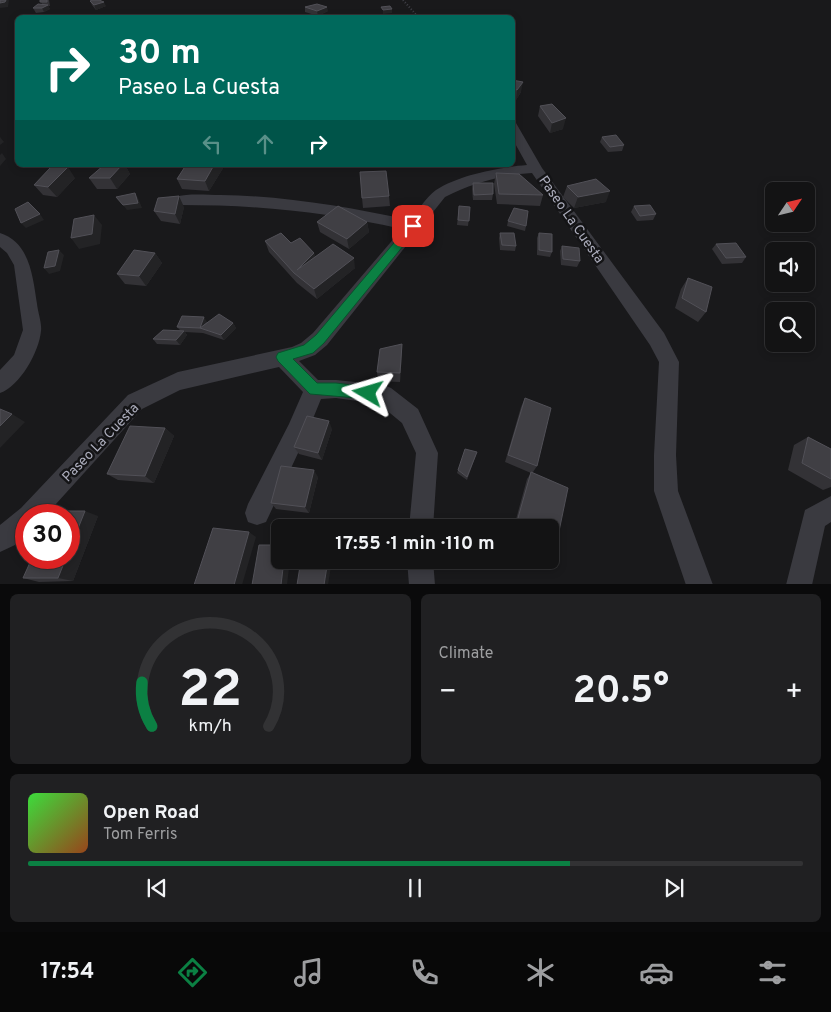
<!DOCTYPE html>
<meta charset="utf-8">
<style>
body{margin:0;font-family:Overpass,sans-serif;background:#202022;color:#f1f3f6;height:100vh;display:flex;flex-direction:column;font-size:19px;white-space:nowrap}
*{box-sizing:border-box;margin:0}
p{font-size:16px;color:#9d9ea0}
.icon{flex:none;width:28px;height:28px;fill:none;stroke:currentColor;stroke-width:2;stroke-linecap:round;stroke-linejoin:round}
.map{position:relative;height:584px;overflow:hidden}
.side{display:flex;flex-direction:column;gap:10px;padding:10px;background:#0a0a0b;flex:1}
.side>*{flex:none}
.guide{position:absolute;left:15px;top:15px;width:500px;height:152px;border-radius:8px;box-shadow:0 2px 8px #0003,0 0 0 1px #323234;background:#00695c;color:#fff;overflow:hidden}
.needle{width:32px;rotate:55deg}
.fabs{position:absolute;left:765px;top:182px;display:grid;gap:10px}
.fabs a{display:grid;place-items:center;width:50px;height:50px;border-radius:8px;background:#131314;box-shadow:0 2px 8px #0003,0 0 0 1px #323234;font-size:25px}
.speed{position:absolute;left:15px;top:504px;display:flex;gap:10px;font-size:25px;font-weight:700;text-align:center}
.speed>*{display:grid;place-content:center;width:65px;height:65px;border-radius:50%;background:#131314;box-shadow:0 2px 8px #0003,0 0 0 1px #323234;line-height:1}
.speed .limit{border:8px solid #d22;background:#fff;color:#111}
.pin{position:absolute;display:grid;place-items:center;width:42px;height:42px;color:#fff;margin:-21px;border-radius:10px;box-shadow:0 2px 8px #0006}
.me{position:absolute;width:55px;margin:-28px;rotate:277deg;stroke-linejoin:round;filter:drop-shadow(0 0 4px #0008)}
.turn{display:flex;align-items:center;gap:18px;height:105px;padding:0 20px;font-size:22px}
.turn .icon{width:65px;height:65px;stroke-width:2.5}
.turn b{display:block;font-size:35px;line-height:42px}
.lanes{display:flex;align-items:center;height:48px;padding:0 20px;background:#0003;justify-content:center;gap:25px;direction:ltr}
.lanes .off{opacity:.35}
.big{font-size:38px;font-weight:700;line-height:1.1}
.side .tile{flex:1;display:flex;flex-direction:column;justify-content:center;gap:8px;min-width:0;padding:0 18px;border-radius:8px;background:#202022}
.side .dial{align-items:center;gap:0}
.dial svg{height:130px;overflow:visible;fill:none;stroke:#323234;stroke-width:7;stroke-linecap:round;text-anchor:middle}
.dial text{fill:#f1f3f6;stroke:none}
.song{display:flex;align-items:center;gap:15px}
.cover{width:60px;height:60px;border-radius:8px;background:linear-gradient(135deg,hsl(120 70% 55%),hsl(20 70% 35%))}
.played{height:5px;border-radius:2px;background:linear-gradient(90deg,#0b8043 70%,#323234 70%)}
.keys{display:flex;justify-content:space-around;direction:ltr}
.heat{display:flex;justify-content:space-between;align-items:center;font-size:28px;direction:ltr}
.side .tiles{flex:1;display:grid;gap:10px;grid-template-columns:1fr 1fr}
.tile:last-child{grid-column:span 2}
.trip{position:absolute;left:271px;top:519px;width:288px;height:50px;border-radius:8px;background:#131314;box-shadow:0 2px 8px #0003,0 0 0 1px #323234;font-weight:700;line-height:50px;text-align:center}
.tab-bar{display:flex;height:80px;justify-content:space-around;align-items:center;background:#080808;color:#9d9ea0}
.tab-bar .icon{width:35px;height:35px}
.tab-bar .selected{color:#0b8043}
.tab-bar b{font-size:22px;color:#f1f3f6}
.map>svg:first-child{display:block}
</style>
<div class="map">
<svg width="831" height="585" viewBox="0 0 831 585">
<rect width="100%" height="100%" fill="#19191b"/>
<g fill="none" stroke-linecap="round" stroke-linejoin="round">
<path stroke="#404047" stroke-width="2" stroke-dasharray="1 2" stroke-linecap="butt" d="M403,0L419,18"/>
<path fill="#3a3a40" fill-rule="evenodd" d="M512,122L516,123L542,168L664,333L679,362L676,455L678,491L713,585H686L654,491V455L659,362L650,345L532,173C502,175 472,183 445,197L327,345L315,355L299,361L318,380H336L384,385L391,388L418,409L438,453L433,528H409L416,453L402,423L379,404L336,398L321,399L305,438L266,522L257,525L248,522L245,513L248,504L289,424L303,392L279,367L180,390L142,409L46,515H26V534L15,545L0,552V525L21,508L128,395L178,372L292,347L301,343L313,333L402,229C325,212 260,205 180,205L175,203L173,200L175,197C189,193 206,195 221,195C285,196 347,207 410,220C418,211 426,197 436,190C458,175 501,167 527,165L512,138Z
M0,233C30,242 33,278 37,304C38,313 42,323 41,331C39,352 20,386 0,393V370L14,355L23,330L14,265L7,253L0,247Z
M831,496V522L825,526L812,585H786L805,510Z
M407,560H433L435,585H409Z"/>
</g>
<path fill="#333236" d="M40,0H49L50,6H48L50,9L44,12L36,13L33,8L42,4Z
M90,1L106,6L96,10L92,5Z
M305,7L328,11L318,16L305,12Z
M512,80L521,92L516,100L512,99Z
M540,106L563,129L550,133L538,116Z
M602,137L624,145L622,151L608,152L600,142Z
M104,165H125L130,174L117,189H97L89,178Z
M186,165H225L209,191L182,189L177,179Z
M496,173L543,195L540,206L497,204L494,184Z
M75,178L57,197L43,195L34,185Z
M473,183L493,194L492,200H473L472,189Z
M567,186L606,202L574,208L563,197Z
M389,196L390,206L363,208L362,198Z
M459,206L470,207L468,226L457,225Z
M634,206L656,214L653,220L637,221L631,212Z
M184,207L180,224L161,221L154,211Z
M508,221L526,226L525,231L507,226Z
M317,222H367L369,232L349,249L320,232Z
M500,233L516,246L515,251L500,250L499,238Z
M539,233L552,252L550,257L537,255V238Z
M265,241L291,243L314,253L315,257L355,268L317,299L297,283L269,252Z
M716,244L746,257L742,263L722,264L712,249Z
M562,246L580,261L577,267L561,265L560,251Z
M155,253L162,263L146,286L125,284L117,274Z
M688,278L706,312L698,322L675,308L681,289Z
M207,322L233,323L236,328L224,340L203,333L185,332L187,335L180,345L157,344L153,339L180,330L177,327Z
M402,344V353L400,382L378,381L377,372Z
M525,398L537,466L533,472L558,536L552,540L550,539V528H524L515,523L527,479L531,473L505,462L521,407Z
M165,428L174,436L154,483L118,480L107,474Z
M332,429L322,460L299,454L294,447Z
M808,437L831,449V487L823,490L788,470L794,445Z
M477,452L467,480L457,473L458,470Z
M318,477L309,513L276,509L271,503Z
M98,516L73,581L39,582L23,578Z"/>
<path fill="#232325" d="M6,0H9L8,7L0,8V3Z
M104,2L106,6L96,10L94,5Z
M48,5L50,9L44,12L42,8Z
M327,7L328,11L318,16L317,11Z
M392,9V13L383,14V10Z
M523,82L521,92L516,100L517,90Z
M566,118L563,129L550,133L552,123Z
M0,137L4,142L0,145Z
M2,153L6,159L0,166V155Z
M122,165H125L130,174L117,189L110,178Z
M214,165H225L209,191L205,181Z
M68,167L75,178L57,197L48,187Z
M610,191L606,202L574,208L578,197Z
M135,193L138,198L142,208L127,210L123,205Z
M179,196L184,207L180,224L175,214Z
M40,214L44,220L26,228L21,223Z
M94,215L102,225L100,244L79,249L71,238Z
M367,222L369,232L349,249L347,239Z
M59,250L64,255L60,271L49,274L44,268Z
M155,253L162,263L146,286L139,276Z
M314,253L317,263L297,270Z
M354,258L355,268L317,299L314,289Z
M204,317L207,322L200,328Z
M233,323L236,328L224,340L221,335Z
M184,331L187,335L180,345L176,340Z
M402,344V353L400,382V373Z
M12,414L25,422L0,448V426Z
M329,421L332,429L322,460L318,453Z
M165,428L174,436L154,483L145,476Z
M314,470L318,477L309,513L305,507Z
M85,511L98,516L73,581L58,578L66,558H69V551Z
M249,532L256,537L242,585H234Z
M284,560H290L287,585H281Z
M328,560H332L328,585H324Z"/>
<path fill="#403f44" stroke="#515057" d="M0,0H6L5,2L0,3Z
M40,0H47V2H40Z
M92,0H99L104,2L94,5L90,1Z
M38,4L48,5L42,8H33Z
M317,4L327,7L317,11L305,7Z
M390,6L392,9L383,10L381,7Z
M512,80L523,82L517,90L512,88Z
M552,104L566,118L552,123L540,106Z
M616,135L624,145L610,147L602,137Z
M104,165H122L110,178H89Z
M186,165H214L205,181L177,179Z
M51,167H68L48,187L34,185Z
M386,171L389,196L362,198L360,172Z
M496,173L519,174L543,195L499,194Z
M596,179L610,191L578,197L567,186Z
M473,183H493V194L474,195Z
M135,193L138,203L123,205L116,197Z
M179,196L175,214L154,211L158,198Z
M28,202L40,214L21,223L15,209Z
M650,205L656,214L640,216L634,206Z
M338,206L367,222L347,239L317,222Z
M459,206L470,207L469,221L458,220Z
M514,208L528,211L526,226L508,221Z
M94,215L92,234L71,238L74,219Z
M281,233L291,243L300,238L314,253L297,270L333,244L354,258L314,289L294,273L265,241Z
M500,233H514L516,246L502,245Z
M539,233L552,234V252L539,250Z
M736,243L746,257L726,258L716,244Z
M562,246L579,248L580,261L563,259Z
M59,250L55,266L44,268L48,252Z
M134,250L155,253L139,276L117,274Z
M688,278L712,287L706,312L682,298Z
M219,314L233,323L221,335L200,328L177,327L182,316L204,317L200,328Z
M163,330L184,331L176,340L153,339Z
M402,344L400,373L377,372L380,349Z
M525,398L551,408L537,466L508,455Z
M0,409L12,414L0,426Z
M307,416L329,421L318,453L294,447Z
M130,426L165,428L145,476L107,474Z
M808,437L831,449V479L802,463Z
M465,449L477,452L467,477L458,470Z
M281,466L314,470L305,507L271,503Z
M531,472L568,488L558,536L550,532V528H540L518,518Z
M53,511H85L69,551V515H51Z
M213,528L249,532L234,585H194Z
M259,545H280V560H284L281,585H252Z
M32,558H66L58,578H23Z
M301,560H328L324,585H297Z"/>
<path fill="#0b8043" stroke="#07532c" d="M413,223L417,224V229L324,343L313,353L293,359L317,383H336L368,387L373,389L375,393L373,398L368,399L310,394L278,361L276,357L278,353L304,345L316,335L410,224Z"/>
<g text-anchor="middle" stroke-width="5" stroke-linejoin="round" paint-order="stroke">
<g font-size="14" fill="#abacbb" stroke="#141416">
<text transform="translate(572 219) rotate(55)" y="5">Paseo La Cuesta</text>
<text transform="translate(100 442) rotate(-46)" y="5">Paseo La Cuesta</text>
</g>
</g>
</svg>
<div class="fabs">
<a><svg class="needle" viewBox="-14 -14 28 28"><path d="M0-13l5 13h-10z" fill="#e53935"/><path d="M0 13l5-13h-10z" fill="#9d9ea0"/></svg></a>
<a><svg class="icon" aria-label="sound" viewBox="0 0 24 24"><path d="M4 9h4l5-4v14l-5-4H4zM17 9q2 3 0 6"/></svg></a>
<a><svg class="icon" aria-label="search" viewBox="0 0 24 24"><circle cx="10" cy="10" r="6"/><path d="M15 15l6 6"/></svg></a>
</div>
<div class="speed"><div class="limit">30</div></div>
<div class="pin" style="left:413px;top:226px;background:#d93025"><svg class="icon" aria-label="arrive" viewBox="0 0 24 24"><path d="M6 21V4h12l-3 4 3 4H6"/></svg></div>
<svg class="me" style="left:368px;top:393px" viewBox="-20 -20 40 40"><path d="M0-17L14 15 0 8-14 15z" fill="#0b8043" stroke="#fff" stroke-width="4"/></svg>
<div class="trip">17:55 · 1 min · 110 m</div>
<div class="guide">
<div class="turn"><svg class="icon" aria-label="right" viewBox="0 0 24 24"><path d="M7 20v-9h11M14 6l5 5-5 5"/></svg><div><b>30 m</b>Paseo La Cuesta</div></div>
<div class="lanes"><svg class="icon off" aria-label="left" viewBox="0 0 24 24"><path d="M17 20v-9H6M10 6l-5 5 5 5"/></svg><svg class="icon off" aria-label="ahead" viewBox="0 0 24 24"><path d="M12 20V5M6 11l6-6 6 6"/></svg><svg class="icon" aria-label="right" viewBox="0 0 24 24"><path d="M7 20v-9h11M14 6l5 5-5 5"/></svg></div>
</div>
</div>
<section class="side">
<div class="tiles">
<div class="tile dial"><svg viewBox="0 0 100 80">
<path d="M14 69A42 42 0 1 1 86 69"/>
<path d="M14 69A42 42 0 0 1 8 42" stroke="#0b8043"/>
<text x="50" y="56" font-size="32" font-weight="700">22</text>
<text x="50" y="72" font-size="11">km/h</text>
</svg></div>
<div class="tile"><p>Climate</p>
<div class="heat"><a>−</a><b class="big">20.5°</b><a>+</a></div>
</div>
<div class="tile">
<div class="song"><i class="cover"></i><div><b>Open Road</b><p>Tom Ferris</p></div></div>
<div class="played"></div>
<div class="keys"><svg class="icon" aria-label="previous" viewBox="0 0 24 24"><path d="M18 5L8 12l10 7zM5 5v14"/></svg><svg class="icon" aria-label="pause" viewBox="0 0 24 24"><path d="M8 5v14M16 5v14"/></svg><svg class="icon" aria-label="next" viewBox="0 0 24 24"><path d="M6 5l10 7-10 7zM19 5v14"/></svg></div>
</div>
</div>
</section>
<nav class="tab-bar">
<b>17:54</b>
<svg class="icon selected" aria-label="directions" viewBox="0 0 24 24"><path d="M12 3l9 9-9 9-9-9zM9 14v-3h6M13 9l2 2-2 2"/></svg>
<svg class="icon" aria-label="music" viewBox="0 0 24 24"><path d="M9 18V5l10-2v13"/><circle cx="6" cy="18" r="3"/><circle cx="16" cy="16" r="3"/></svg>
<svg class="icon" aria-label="phone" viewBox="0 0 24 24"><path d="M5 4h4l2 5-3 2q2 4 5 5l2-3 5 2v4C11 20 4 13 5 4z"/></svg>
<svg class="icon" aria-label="climate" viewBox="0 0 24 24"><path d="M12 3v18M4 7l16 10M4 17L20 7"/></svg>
<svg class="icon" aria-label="car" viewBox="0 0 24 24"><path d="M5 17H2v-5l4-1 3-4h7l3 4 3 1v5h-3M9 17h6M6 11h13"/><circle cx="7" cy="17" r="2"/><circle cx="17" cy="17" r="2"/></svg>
<svg class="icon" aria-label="filters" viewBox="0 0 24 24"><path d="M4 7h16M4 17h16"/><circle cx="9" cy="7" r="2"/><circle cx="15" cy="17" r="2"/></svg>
</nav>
